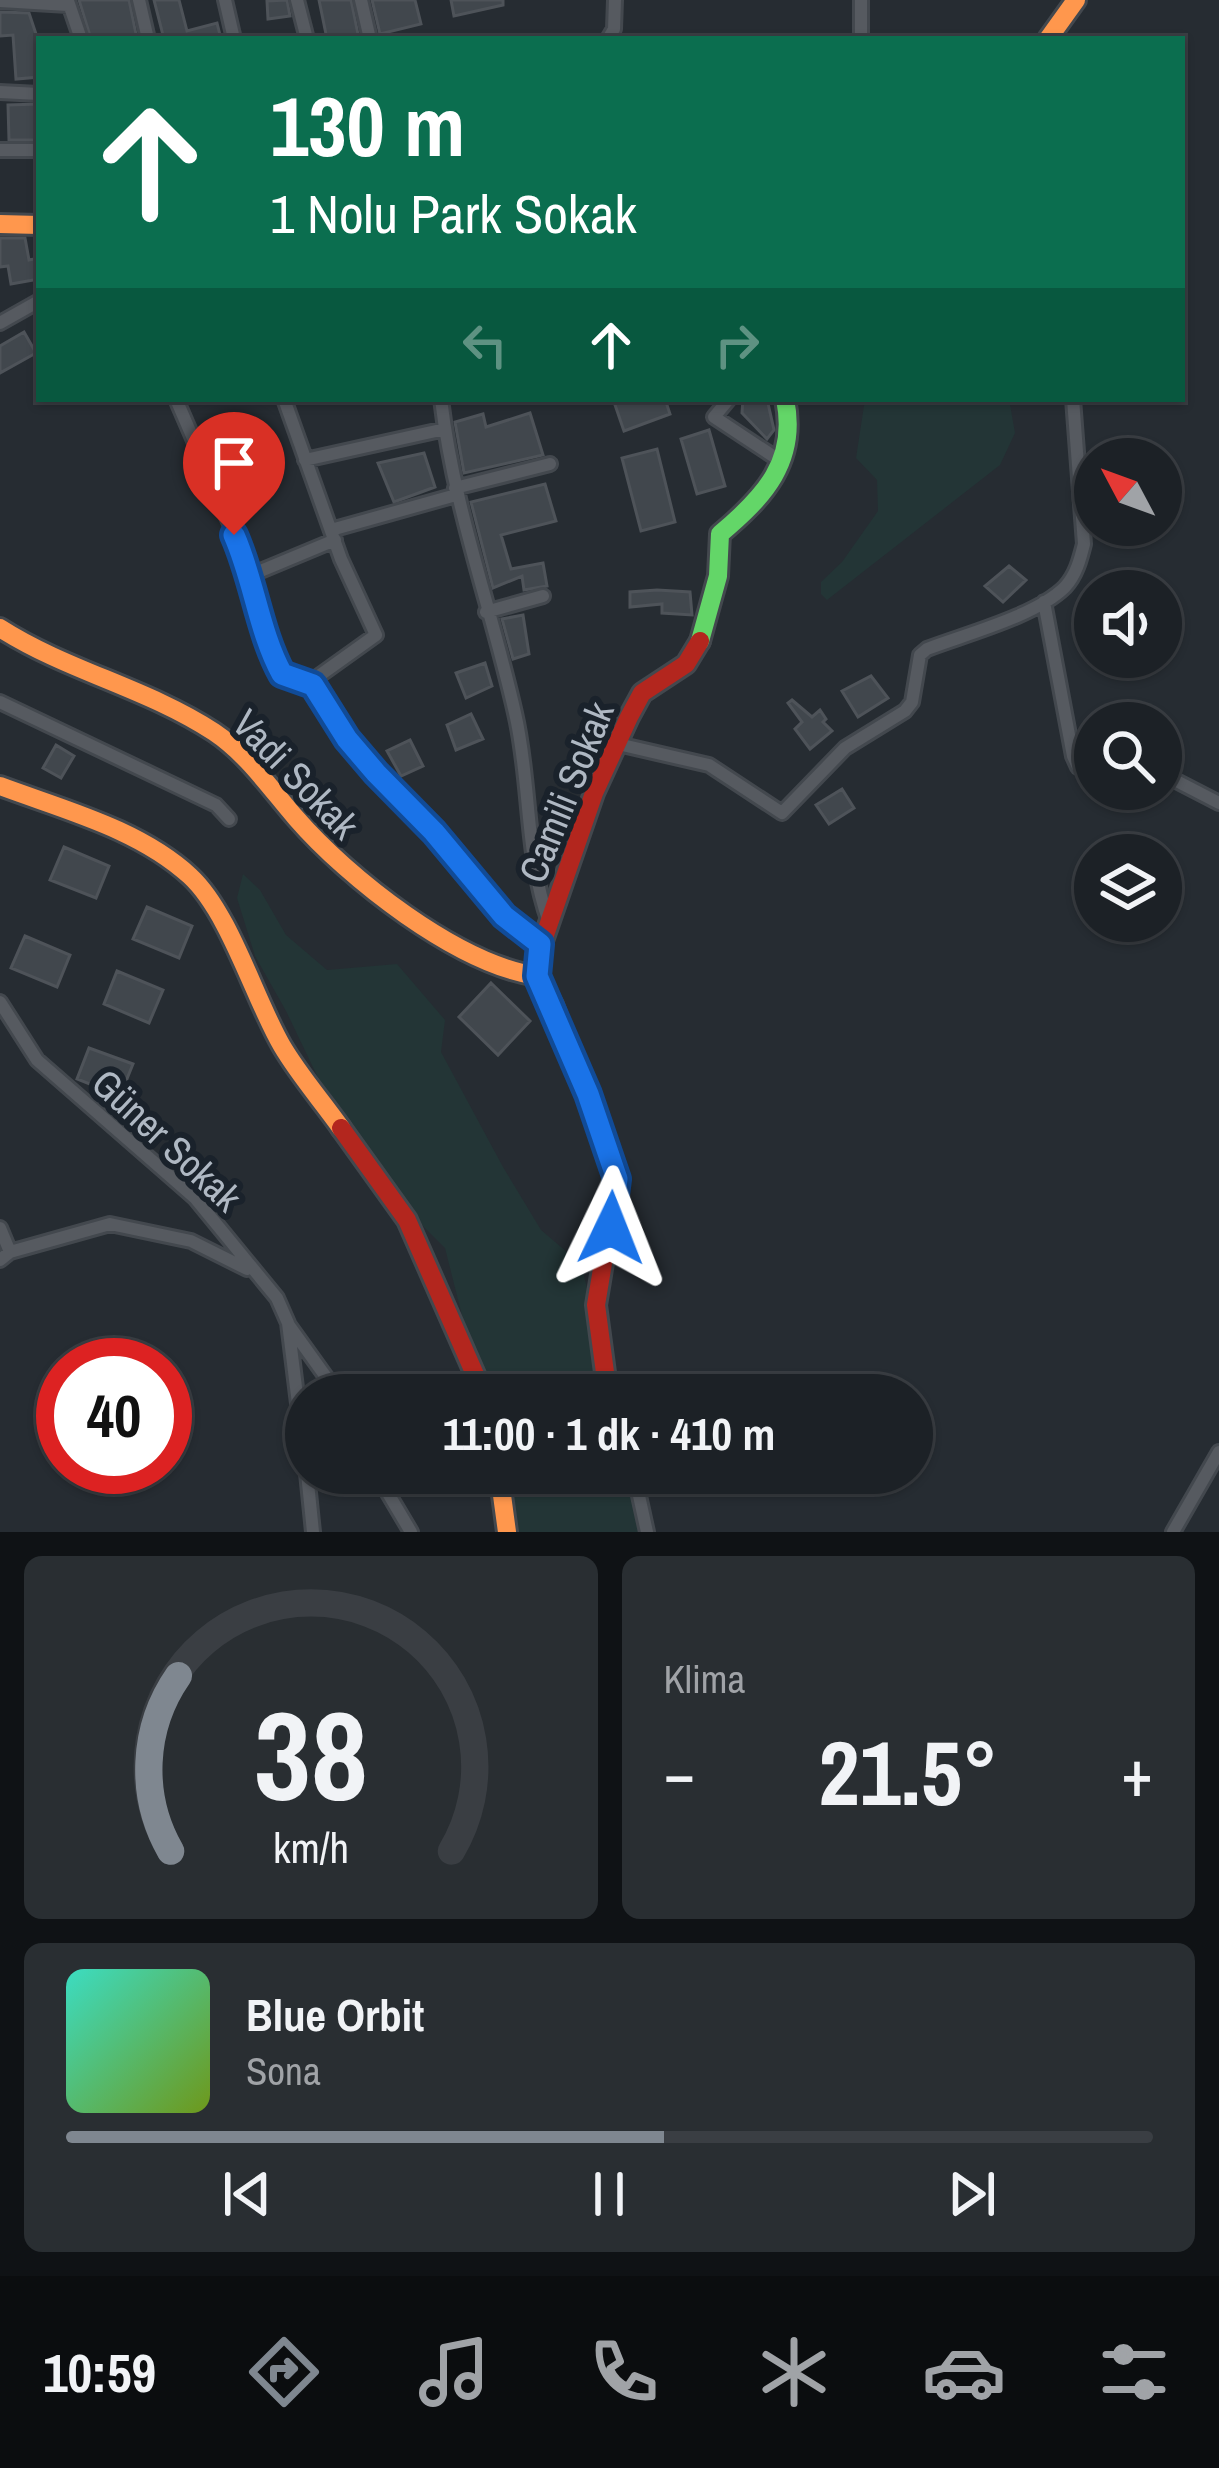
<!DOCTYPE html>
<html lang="tr">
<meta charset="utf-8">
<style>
body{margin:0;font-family:"Archivo Narrow",sans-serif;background:#292e32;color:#f1f3f6;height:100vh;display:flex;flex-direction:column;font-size:45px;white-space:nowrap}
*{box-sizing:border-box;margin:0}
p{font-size:39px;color:#a0a3a7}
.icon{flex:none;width:66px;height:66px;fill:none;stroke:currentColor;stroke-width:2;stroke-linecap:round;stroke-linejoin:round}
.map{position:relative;height:1532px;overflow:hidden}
.details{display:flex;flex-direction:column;gap:24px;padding:24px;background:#0f1215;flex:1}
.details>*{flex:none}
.top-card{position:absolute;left:36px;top:36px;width:1149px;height:366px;border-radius:0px;box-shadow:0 3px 9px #0004,0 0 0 3px #3a3e43;background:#0b6e4f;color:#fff;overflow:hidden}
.needle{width:78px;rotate:311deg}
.tools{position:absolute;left:1074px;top:438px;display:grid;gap:24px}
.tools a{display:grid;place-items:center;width:108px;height:108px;border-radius:50%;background:#1c2126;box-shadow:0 3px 9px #0004,0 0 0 3px #3a3e43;font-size:60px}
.speed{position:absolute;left:36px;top:1338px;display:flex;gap:24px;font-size:60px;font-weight:700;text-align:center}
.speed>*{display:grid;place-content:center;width:156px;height:156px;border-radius:50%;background:#1c2126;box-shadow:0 3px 9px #0004,0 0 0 3px #3a3e43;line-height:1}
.speed .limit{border:18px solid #d22;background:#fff;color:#111}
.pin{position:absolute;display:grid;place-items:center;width:102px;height:102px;color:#fff;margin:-123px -51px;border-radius:50% 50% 50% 0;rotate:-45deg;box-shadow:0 0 12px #0007}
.pin .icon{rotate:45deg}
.me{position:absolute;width:132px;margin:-66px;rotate:2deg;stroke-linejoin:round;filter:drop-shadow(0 0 9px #0008)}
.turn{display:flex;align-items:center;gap:42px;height:252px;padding:0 36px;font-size:54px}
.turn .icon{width:156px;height:156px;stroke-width:2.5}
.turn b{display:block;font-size:84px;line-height:102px}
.lanes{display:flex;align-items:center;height:114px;padding:0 36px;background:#0003;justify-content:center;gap:60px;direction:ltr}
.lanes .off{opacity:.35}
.big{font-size:90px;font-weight:700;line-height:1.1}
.details .widget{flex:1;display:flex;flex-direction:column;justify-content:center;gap:18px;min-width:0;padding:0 42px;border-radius:18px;background:#292e32}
.details .dial{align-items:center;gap:0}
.dial svg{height:312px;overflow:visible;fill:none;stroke:#3a3e43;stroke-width:7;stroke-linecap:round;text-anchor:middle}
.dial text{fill:#f1f3f6;stroke:none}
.song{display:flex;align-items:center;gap:36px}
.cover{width:144px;height:144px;border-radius:18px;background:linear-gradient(135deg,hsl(170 70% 55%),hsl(80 70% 35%))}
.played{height:12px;border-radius:6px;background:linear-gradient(90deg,#7f8790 55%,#3a3e43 55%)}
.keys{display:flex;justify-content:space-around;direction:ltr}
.heat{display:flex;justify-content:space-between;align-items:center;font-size:66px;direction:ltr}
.details .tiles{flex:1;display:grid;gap:24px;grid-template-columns:1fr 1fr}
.widget:last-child{grid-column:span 2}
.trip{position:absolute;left:285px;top:1374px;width:648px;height:120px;border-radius:60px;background:#1c2126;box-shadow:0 3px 9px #0004,0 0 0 3px #3a3e43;font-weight:700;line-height:120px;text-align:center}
.dock{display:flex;height:192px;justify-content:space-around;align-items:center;background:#0b0d0f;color:#a0a3a7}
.dock .icon{width:84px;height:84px}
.dock .current{color:#7f8790}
.dock b{font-size:54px;color:#f1f3f6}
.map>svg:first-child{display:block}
</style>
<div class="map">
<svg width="1219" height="1532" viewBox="0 0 1219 1532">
<rect width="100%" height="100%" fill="#262c32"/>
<path fill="#233536" d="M865,399H1009L1015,433L1000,465L827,600L821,594V582L842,562L878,511L877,480L856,458Z
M243,874L260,890L286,935L327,970L397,964L445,1020L441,1052L503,1167L541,1230L581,1264L590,1300L594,1376L601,1395H482L445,1248L358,1161L286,1011L255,956L237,898Z
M500,1473H628L640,1532H513Z"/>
<path fill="#41474d" stroke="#4e5359" stroke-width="3" d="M79,0H129L137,39H91Z
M154,0H179L187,31L217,23L221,39H164Z
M287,0L290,16L268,19L267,1Z
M319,0H351L359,39H327Z
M372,0H415L421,24L380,34Z
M451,0H503V5L454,16Z
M0,12L29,13L39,43V77L16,79L13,35L0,36Z
M39,104V140H9L8,105Z
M0,238H25L29,260L39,258V279L11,284L8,266L0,267Z
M24,332L36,353L0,373V346Z
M613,399H665L670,414L624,431Z
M743,399H767L774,430L767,439L742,413Z
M530,413L543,455L464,473L455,422L483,414L486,427Z
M709,430L725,486L697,494L681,439Z
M657,449L675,522L641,531L622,458Z
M424,453L435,487L394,502L378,463Z
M545,484L556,521L501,535L511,569L543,563L547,586L524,590L522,576L493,588L471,502Z
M1009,566L1026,580L1003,602L985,586Z
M657,590L690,592L692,615L662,613V604L630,607V592Z
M523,615L529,654L513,659L502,619Z
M485,663L492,686L466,698L456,673Z
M871,676L888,698L858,717L842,691Z
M792,700L812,717L820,710L826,719L823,722L832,731L810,749L795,729L802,722L788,703Z
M471,714L483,739L456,750L447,725Z
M603,719L612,723L599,749H588L589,722Z
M410,740L423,766L401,776L387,751Z
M56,745L74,756L61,778L43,768Z
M842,789L854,808L829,824L816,805Z
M64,847L109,866L96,898L50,880Z
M147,907L192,926L179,958L133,939Z
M25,936L70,955L57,987L11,968Z
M117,971L163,990L149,1023L104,1004Z
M491,983L530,1021L498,1055L459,1017Z
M89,1048L133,1064L120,1096L77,1079Z"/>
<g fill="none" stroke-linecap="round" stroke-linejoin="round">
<g stroke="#43484e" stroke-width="18">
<path id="street" d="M139,0L148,39
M225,0L234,39
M297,0L307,39
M361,0L370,39
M0,1L68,5
M68,1L81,39
M608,39L614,29L615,0
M861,39V0
M0,92L39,94
M0,150H39
M0,323L39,301
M176,399L250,570L274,658L282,674L313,685
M284,399L341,559L376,635L316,678L313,685L347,739L376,773L434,832L504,916L540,944
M441,399C454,509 491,606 515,713C531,781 525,856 549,922
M729,399L714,417L779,460
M305,460L445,429
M455,488L550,464
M331,530L456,495
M251,575L335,540
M1044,602L1073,756L1078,767L1095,772
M486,612L543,596
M0,702L216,805L229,819
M618,744L709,765L782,813L845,748L905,711L912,702L920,655L927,649C966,634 1036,616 1065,587C1076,575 1080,560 1084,544L1073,399
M1161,773L1219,803
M0,1002L37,1060L195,1198L277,1298L288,1323L306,1468
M0,1228L10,1252
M0,1260L10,1252L110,1224L191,1241L247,1269
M288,1324L339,1395
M307,1473L313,1532
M376,1473L411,1532
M634,1473L647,1532
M1173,1532L1219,1452"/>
</g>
<g stroke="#43484e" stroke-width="24">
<path id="fast" d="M700,641L718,576L720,534C764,497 798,461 785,399"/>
</g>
<g stroke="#43484e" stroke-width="24">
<path id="slow" d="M1048,39L1076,0
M0,224L39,225
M0,628C67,671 147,688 214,732C247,754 270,788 296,818C348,878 457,964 537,976
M0,786C64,810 139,829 190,876C230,913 254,998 282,1046C299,1075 322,1101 341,1128
M499,1473L507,1532"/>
</g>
<g stroke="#43484e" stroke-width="24">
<path id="jam" d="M341,1128L407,1220L484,1395
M608,1395L596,1305L617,1179L553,1005L537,976L538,955L594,793L629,717L642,693L686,664L700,641"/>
</g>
<use href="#street" stroke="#565a60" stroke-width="12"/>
<use href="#fast" stroke="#63d668" stroke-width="18"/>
<use href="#slow" stroke="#ff974d" stroke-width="18"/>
<use href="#jam" stroke="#b3261e" stroke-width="18"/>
</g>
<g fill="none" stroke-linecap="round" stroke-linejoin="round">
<g stroke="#114b97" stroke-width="30">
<path id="route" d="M234,535C254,580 259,632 282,674L313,685L347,739L376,773L434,832L504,916L540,944L537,976L588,1094L617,1179L611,1228"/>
</g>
<use href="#route" stroke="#1a73e8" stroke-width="21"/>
</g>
<g text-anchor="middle" stroke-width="12" stroke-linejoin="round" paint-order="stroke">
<g font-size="39" fill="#afb8c3" stroke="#1a222b">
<text transform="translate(296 774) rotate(46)" y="14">Vadi Sokak</text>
<text transform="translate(566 792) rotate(-68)" y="14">Camili Sokak</text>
<text transform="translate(167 1140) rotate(43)" y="14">Güner Sokak</text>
</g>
</g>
</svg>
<div class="tools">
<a><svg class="needle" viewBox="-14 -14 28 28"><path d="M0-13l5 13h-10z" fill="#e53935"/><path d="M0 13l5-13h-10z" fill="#a0a3a7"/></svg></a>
<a><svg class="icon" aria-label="sound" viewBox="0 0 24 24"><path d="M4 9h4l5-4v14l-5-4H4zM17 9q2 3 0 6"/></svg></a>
<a><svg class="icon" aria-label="search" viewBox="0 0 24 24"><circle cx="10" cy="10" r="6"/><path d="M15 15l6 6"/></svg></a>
<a><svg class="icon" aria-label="layers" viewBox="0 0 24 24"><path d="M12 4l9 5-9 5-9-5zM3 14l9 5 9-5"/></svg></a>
</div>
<div class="speed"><div class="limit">40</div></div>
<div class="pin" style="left:234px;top:535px;background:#d93025"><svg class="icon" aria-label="arrive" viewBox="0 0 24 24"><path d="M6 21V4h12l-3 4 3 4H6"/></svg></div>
<svg class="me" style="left:611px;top:1228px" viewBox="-20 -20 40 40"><path d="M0-17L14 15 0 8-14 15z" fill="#1a73e8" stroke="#fff" stroke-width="4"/></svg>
<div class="trip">11:00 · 1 dk · 410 m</div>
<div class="top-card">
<div class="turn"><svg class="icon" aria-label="ahead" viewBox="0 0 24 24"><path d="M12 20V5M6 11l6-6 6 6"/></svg><div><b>130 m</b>1 Nolu Park Sokak</div></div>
<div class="lanes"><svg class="icon off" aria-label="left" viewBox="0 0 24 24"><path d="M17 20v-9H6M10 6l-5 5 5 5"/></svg><svg class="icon" aria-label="ahead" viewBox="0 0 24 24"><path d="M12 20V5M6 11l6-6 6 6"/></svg><svg class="icon off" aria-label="right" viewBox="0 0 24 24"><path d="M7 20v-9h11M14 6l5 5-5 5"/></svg></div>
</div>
</div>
<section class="details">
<div class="tiles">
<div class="widget dial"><svg viewBox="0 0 100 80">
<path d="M14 69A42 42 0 1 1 86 69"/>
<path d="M14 69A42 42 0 0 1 16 24" stroke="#7f8790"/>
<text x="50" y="56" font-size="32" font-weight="700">38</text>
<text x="50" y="72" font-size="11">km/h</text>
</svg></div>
<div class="widget"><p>Klima</p>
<div class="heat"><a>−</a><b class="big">21.5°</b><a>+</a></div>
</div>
<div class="widget">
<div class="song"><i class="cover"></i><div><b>Blue Orbit</b><p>Sona</p></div></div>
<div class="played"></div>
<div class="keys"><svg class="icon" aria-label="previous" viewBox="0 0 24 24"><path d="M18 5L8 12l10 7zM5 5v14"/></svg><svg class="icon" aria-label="pause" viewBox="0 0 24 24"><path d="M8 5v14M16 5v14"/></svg><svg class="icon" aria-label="next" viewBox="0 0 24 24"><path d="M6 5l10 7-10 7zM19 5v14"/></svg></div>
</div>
</div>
</section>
<nav class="dock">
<b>10:59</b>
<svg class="icon current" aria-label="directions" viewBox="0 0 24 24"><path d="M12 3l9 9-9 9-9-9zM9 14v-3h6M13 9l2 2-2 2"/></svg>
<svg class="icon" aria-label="music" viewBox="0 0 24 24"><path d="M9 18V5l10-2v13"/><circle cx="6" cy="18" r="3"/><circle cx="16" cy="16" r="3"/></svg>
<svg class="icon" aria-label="phone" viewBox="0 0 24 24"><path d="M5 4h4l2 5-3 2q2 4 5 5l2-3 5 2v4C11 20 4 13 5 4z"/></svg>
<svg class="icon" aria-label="climate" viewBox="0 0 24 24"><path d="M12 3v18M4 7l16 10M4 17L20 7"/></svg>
<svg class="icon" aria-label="car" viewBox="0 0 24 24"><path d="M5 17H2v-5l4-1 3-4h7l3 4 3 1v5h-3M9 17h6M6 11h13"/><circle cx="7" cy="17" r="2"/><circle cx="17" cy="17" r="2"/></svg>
<svg class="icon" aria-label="filters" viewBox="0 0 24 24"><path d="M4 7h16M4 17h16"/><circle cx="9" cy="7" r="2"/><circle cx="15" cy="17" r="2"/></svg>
</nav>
